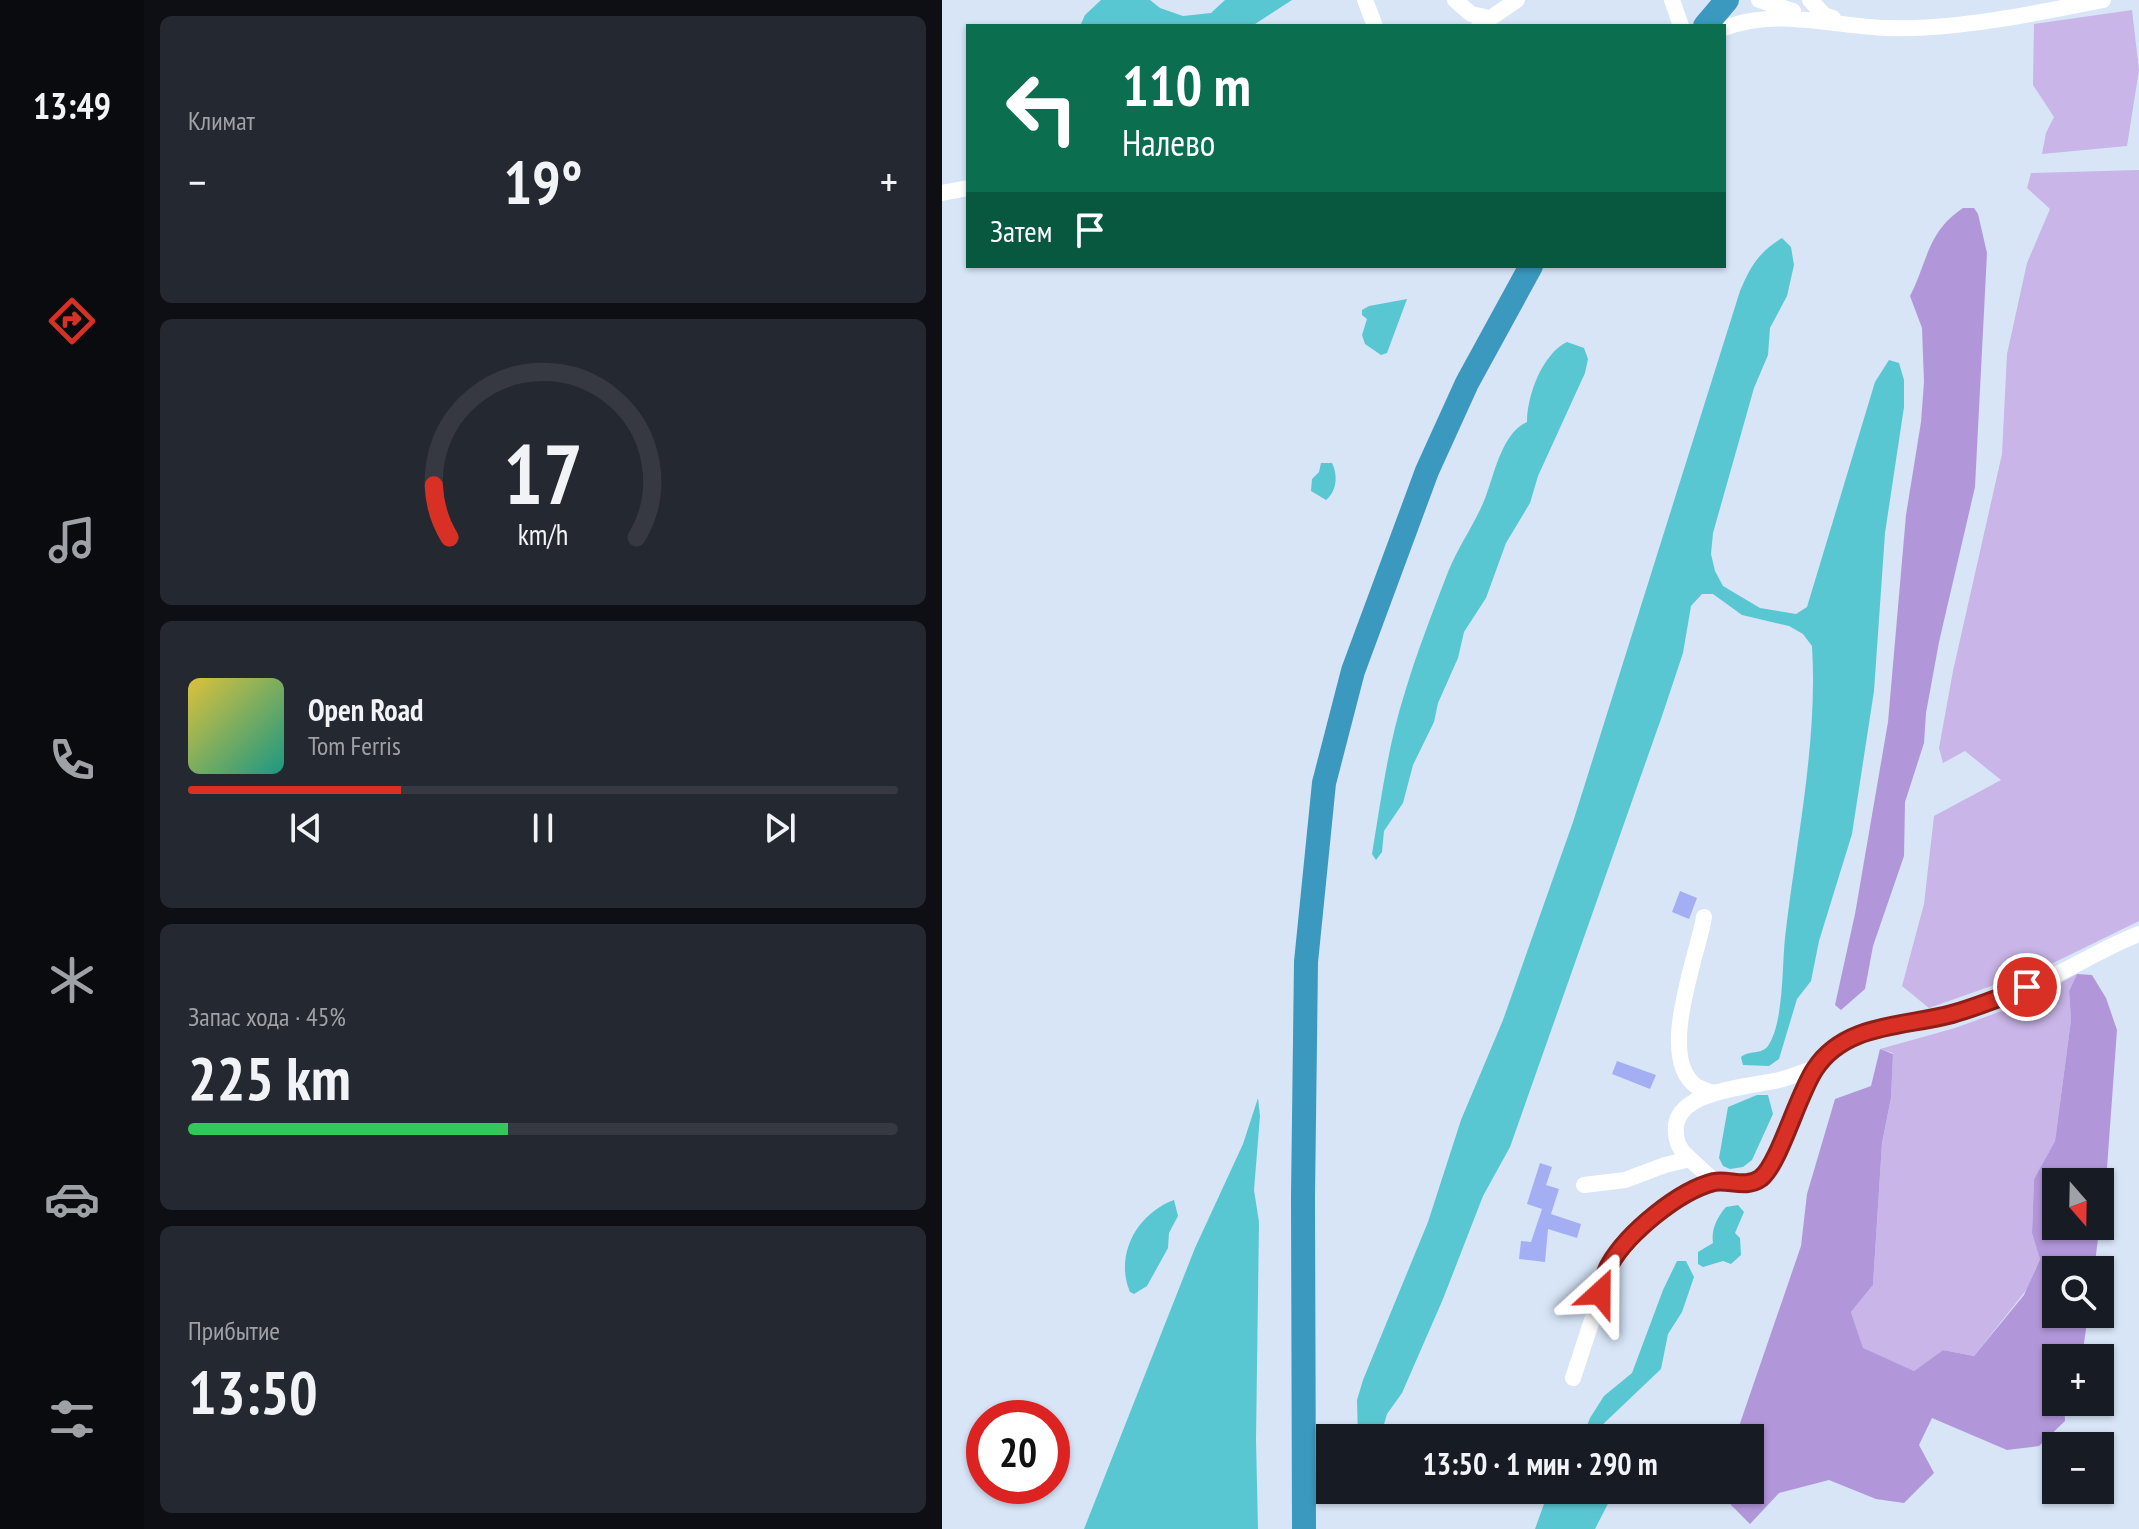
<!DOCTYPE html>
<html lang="ru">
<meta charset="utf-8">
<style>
body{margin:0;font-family:"PT Sans Narrow",sans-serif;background:#242831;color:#f1f3f6;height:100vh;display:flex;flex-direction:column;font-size:30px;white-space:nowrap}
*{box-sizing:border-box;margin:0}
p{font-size:26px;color:#9ea1a6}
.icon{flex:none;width:44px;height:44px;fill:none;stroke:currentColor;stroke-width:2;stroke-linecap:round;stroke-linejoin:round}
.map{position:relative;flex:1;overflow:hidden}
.panel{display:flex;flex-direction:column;gap:16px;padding:16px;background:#0d0f14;width:798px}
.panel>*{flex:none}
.guide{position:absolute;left:24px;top:24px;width:760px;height:244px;border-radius:0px;box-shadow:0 2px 6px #0004;background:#0b6e4f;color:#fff;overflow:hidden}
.needle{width:52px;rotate:160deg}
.fabs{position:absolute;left:1100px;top:1168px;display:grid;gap:16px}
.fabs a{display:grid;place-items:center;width:72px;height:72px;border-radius:0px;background:#171b24;box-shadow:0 2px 6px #0004;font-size:40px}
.speed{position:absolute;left:24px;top:1400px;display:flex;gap:16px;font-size:40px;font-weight:700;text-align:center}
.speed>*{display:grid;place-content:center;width:104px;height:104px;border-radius:50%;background:#171b24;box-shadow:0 2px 6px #0004;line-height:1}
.speed .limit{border:12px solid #d22;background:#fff;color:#111}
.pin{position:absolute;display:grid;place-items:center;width:68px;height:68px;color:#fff;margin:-34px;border:4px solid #fff;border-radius:50%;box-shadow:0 2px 8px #0007}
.me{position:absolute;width:88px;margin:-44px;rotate:24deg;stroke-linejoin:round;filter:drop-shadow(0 0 6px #0008)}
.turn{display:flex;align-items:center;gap:28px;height:168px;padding:0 24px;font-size:36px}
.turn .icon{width:104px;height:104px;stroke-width:2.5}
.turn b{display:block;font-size:56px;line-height:68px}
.then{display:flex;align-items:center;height:76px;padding:0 24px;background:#0003;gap:16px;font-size:30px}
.big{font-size:60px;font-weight:600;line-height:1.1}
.panel .widget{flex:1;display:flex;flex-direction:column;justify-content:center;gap:12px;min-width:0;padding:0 28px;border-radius:12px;background:#242831}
.panel .dial{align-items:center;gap:0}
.dial svg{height:208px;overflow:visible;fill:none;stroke:#363941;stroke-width:7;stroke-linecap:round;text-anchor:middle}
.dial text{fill:#f1f3f6;stroke:none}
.song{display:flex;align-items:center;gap:24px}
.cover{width:96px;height:96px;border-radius:12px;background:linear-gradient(135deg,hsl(50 70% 55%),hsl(170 70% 35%))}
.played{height:8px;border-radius:4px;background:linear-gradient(90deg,#d93025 30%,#363941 30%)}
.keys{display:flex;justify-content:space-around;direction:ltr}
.heat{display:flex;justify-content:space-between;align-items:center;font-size:44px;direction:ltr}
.charge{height:12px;border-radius:6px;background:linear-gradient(90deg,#34c759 45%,#363941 0)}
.trip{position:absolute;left:374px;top:1424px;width:448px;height:80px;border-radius:0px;background:#171b24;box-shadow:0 2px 6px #0004;font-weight:600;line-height:80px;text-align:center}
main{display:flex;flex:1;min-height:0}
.tabs{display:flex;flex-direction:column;width:144px;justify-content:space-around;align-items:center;background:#090b0e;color:#9ea1a6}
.tabs .icon{width:56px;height:56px}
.tabs .on{color:#d93025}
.tabs b{font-size:36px;color:#f1f3f6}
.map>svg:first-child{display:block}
</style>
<main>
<nav class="tabs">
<b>13:49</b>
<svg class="icon on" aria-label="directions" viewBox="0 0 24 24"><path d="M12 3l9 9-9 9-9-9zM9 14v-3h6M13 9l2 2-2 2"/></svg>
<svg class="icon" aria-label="music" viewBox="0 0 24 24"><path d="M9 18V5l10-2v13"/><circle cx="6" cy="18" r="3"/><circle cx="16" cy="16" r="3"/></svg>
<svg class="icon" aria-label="phone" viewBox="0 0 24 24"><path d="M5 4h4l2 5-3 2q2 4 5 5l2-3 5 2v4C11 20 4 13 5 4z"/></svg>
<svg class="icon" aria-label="climate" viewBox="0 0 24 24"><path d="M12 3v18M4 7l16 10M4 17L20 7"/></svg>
<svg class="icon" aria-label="car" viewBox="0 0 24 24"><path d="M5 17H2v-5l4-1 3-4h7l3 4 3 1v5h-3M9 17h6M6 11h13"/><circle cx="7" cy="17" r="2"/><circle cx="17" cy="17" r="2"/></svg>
<svg class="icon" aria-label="filters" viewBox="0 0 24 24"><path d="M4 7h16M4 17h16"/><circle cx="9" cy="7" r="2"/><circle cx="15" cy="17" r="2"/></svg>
</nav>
<section class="panel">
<div class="widget"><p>Климат</p>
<div class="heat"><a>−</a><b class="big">19°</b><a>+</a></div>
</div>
<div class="widget dial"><svg viewBox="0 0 100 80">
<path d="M14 69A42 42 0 1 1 86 69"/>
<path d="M14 69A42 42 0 0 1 8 49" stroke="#d93025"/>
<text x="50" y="56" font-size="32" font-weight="700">17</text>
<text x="50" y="72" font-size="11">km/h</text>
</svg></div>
<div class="widget">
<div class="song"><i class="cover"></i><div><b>Open Road</b><p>Tom Ferris</p></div></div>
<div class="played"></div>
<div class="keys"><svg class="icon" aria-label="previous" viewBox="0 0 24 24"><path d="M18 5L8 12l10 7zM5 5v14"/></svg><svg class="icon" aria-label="pause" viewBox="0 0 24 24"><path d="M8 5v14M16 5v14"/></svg><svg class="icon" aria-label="next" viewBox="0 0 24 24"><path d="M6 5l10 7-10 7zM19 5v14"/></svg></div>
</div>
<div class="widget"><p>Запас хода · 45%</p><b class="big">225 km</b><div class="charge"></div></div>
<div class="widget"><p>Прибытие</p><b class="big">13:50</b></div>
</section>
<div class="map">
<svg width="1197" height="1529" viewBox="0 0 1197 1529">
<rect width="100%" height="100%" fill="#d7e5f7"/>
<path fill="#c9b5e7" d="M1190,10L1197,70L1185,146L1100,154L1104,133L1112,117L1091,85L1092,24Z
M1197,170V921L1103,967L987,1008L960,986L982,904L992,816L1059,780L1023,751L1001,763L997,748L1011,671L1060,454L1065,354L1085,263L1108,209L1085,188L1089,173Z
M1135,974L1127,991L1129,1020L1113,1141L1092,1179L1090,1233L1098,1258L1085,1289L1032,1356L1001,1350L972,1371L921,1349L909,1312L931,1285L940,1143L949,1098L951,1053L938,1049L1013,1028L1082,1003Z"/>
<path fill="#b296da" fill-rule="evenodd" d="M1021,208H1032L1036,214L1045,253L1033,487L997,642L984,713L982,743L963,802L962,856L931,946L923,989L899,1010L893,1005L913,914L946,722L964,515L979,422L982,382L980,328L968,296C986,261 985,232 1021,208Z
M1135,974L1150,975L1164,998L1175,1030L1165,1168L1152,1270H1114V1314H1146L1140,1358H1114V1402H1122L1123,1421L1097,1446L1065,1450L990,1418L977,1445L992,1473L962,1503L934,1499L887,1480L837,1493L808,1524L789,1505L785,1490H808V1438H793L859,1246L865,1194L893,1099L929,1086L938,1049L951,1054L949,1098L940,1143L931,1285L909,1312L921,1348L972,1371L1001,1350L1032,1356L1082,1295L1098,1259L1090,1233L1092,1179L1113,1141L1129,1020L1127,991ZM1114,1182H1158V1226H1114Z"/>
<path fill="#59c7d1" d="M159,0H208L218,8L241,16L269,13L283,0H350L310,26H138L143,15Z
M840,238L849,247L852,265L845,296L828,328L826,355L812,388L771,533L769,554L773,571L781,586L818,608L854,614L865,607L933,382L947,360L957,363L962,380V407L943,533L932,691L910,834L877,941L869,981L855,999L837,1059L827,1066L801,1065L799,1057C807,1050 819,1055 826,1046C842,1022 840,966 843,938C854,841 876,743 870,646L861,634L847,626L800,615L771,594H760L749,606L741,653L720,716L568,1147L541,1196L501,1299L460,1393L445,1414L438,1438H416L415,1400L421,1380L486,1222L519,1120L561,1020L631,822L798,291C808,267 817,252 840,238Z
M465,299L445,353L439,355L423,344L420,335L425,319L420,315V310L427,306Z
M625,342L642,348L646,359L643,373L596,476L588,503L564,543L544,598L522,632L516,658L496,703L492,722L471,765L461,803L442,831L440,852L434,860L430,854C439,800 446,745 463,692C475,652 491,611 506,572C516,547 532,525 542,501C552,477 559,433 585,422C585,396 600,354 625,342Z
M379,463H390C396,475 395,491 384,500L369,491L370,479L377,472Z
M815,1095H826L831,1114L810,1160L801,1167L788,1169L781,1166L777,1158L786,1107Z
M316,1098L318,1116L312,1190L317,1222L314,1440L316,1529H142L253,1248L301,1144Z
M232,1200L236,1216L227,1233L226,1248L205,1286L192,1294L188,1292C172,1254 196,1213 232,1200Z
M796,1205L802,1212L793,1233L798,1238L799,1255L789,1264L781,1261L761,1267L756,1264V1252L771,1243C769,1230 775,1217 784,1207Z
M735,1261H744L752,1277L740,1312L726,1334L719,1369L656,1429V1438H640L648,1418L662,1396L690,1373L721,1290Z
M607,1490H673L653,1529H593Z"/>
<path fill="#a4aef3" d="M738,891L755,898L747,919L730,912Z
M675,1061L714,1075L708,1089L670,1074Z
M598,1163L610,1167L604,1185L617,1189L609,1214L639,1224L635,1238L606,1229L603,1262L577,1259L579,1241L589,1242L600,1209L585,1204Z"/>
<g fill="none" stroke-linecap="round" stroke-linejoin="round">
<path stroke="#fff" stroke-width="16" d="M423,0L433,26
M513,0L529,14L547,18
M730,0L739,26
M817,0L851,11
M868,0L882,15L891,18
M537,26L575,0
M782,28C838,7 890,27 947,28C1013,30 1096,13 1161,0
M0,193L26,188
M762,917C756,955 714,1057 754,1086C759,1089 766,1091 772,1093
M748,1159C739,1150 735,1146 734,1133C729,1090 808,1087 837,1080C849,1077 861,1072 873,1068
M642,1185L683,1180L723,1165L748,1159L773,1182C785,1183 799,1186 810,1182C839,1174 857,1072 894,1045C917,1028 949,1028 976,1022C1022,1012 1067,996 1109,977C1139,963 1166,946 1197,934
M631,1378L668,1265L701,1226L737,1197L773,1182"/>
<path stroke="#3b98be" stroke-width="24" d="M763,26L785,0
M362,1529L361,1197L364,962L382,783L411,671L485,471L525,383L589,266"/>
</g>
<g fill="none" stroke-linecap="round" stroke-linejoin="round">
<g stroke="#8d1f18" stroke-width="20">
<path id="route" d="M658,1293C661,1284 663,1272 668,1264C686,1233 736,1191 772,1182C787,1179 804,1189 819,1178C837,1164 856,1094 873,1069C903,1023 962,1027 1010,1014C1035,1007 1060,997 1085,987"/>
</g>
<use href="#route" stroke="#d93025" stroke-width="14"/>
</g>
</svg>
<div class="fabs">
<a><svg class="needle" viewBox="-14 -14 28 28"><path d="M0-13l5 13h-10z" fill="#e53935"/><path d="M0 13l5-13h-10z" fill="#9ea1a6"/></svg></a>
<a><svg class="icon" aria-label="search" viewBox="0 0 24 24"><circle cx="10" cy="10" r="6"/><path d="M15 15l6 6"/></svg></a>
<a>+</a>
<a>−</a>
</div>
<div class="speed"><div class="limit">20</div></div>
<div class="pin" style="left:1085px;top:987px;background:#d93025"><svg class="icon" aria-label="arrive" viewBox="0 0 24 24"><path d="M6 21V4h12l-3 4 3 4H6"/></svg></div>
<svg class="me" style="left:658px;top:1293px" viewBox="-20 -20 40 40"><path d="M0-17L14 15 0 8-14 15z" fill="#d93025" stroke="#fff" stroke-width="4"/></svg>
<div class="trip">13:50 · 1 мин · 290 m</div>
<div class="guide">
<div class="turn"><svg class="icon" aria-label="left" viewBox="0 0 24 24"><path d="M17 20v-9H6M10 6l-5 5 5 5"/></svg><div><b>110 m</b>Налево</div></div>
<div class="then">Затем<svg class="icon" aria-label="arrive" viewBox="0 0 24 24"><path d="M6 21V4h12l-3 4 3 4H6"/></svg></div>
</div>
</div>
</main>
